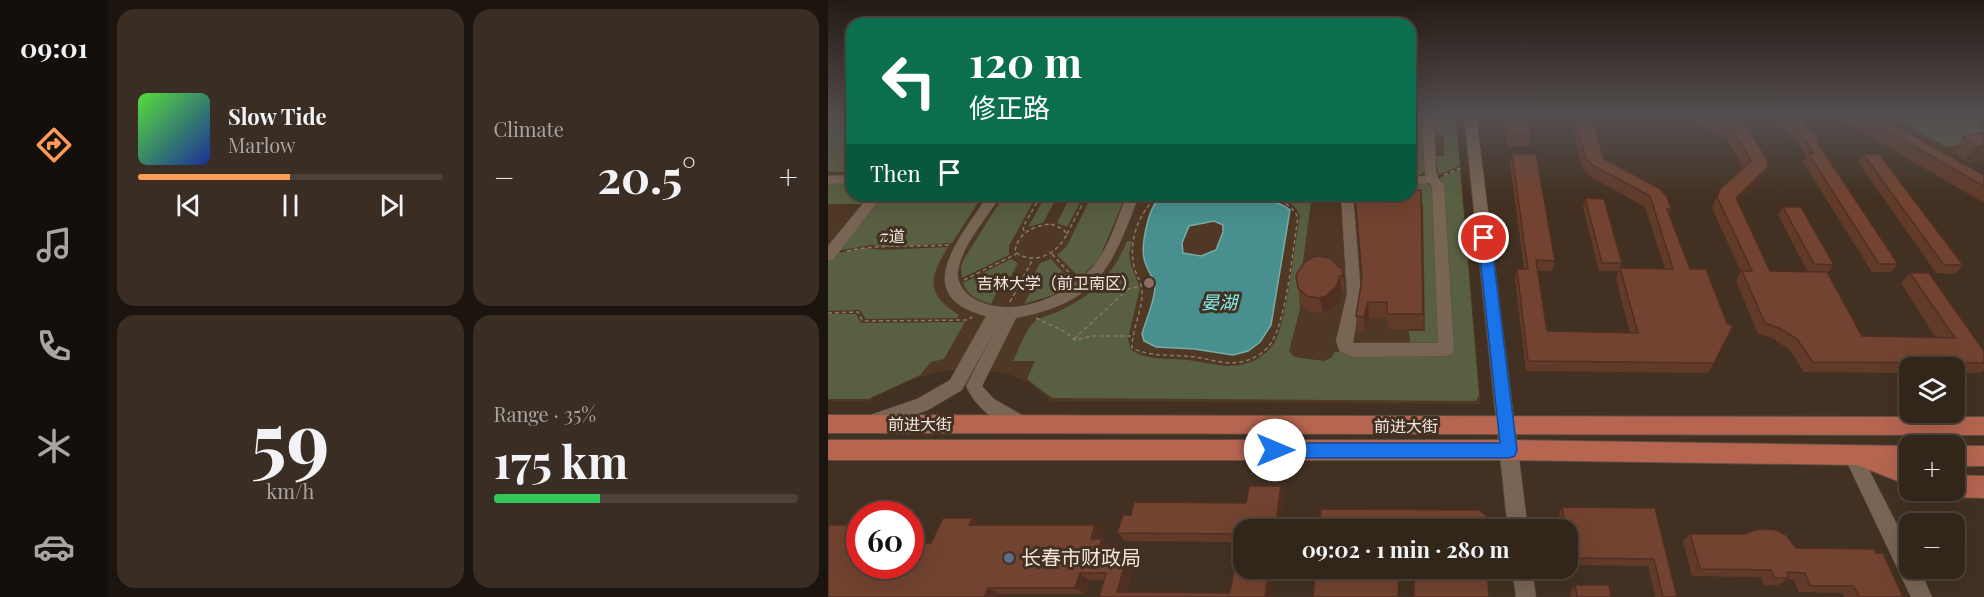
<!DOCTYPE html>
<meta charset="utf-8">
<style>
body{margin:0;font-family:"Playfair Display","Noto Sans SC",serif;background:#3a2d23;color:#f1f3f6;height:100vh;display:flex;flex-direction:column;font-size:22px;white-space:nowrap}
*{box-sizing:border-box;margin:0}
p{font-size:20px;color:#a8a5a2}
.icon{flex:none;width:33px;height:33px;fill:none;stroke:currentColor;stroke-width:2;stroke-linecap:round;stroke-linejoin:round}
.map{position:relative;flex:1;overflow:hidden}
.side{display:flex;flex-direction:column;gap:9px;padding:9px;background:#1c140e;width:720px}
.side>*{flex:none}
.guide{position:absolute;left:18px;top:18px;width:570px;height:183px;border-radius:18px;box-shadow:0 6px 24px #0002,0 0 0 2px #4d4239;background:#0b6e4f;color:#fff;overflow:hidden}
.controls{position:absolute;left:1071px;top:357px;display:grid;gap:12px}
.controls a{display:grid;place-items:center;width:66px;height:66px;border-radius:12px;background:#32251a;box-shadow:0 6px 24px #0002,0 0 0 2px #4d4239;font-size:30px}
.speed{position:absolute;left:18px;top:501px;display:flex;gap:12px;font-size:30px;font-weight:700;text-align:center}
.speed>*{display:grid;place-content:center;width:78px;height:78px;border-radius:50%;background:#32251a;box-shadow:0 6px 24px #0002,0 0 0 2px #4d4239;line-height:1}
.speed .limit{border:9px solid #d22;background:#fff;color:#111}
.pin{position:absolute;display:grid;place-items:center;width:51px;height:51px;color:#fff;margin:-26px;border:3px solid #fff;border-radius:50%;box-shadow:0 2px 6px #0007}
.me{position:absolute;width:66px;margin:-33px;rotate:90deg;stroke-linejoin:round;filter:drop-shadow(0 0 4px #0008)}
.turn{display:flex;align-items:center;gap:21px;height:126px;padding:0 24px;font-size:27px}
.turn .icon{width:78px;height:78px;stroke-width:2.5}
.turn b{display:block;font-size:42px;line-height:51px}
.then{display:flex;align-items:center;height:57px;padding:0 24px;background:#0003;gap:12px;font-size:22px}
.big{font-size:45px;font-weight:700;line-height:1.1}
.side .widget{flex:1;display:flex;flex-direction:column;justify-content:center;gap:9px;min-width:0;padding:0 21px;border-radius:18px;background:#3a2d23}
.side .dial{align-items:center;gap:0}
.dial b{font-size:78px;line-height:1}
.song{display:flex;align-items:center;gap:18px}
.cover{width:72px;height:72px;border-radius:9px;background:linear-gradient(135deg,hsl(110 70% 55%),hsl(230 70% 35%))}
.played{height:6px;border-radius:3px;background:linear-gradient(90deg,#fe9b59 50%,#4d4239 50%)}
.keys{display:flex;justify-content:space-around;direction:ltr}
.heat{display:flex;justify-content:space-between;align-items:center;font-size:33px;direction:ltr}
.charge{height:9px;border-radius:4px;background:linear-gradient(90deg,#34c759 35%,#4d4239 0)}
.side .tiles{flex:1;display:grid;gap:9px;grid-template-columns:repeat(2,1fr)}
.trip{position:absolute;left:405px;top:519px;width:345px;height:60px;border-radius:18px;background:#32251a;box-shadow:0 6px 24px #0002,0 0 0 2px #4d4239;font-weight:700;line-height:60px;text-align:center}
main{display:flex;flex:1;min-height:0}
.tab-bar{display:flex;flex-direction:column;width:108px;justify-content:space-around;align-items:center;background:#140f0a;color:#a8a5a2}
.tab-bar .icon{width:42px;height:42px}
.tab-bar .active{color:#fe9b59}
.tab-bar b{font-size:27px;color:#f1f3f6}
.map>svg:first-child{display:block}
</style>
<main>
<nav class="tab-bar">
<b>09:01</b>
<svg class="icon active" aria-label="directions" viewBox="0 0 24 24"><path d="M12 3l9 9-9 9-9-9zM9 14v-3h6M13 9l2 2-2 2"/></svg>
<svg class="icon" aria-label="music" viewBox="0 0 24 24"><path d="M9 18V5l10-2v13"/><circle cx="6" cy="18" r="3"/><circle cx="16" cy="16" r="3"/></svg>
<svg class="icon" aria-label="phone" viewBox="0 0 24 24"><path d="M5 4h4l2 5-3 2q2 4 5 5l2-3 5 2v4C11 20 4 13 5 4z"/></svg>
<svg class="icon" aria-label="climate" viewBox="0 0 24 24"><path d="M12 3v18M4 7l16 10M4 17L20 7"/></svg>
<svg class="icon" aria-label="car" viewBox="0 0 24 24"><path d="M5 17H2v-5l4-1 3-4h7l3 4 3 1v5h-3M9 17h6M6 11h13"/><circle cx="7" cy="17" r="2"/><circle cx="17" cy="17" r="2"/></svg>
</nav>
<section class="side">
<div class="tiles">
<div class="widget">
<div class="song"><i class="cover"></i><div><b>Slow Tide</b><p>Marlow</p></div></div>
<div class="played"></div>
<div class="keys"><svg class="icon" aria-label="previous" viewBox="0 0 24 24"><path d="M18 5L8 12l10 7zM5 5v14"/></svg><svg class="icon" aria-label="pause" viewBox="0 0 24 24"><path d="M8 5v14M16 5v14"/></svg><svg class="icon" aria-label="next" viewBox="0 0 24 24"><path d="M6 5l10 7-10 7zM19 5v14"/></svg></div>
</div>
<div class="widget"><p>Climate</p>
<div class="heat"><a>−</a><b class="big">20.5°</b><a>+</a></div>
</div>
<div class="widget dial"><b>59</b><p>km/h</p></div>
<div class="widget"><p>Range · 35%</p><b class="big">175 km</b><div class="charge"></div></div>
</div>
</section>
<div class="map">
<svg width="1156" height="597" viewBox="0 0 1156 597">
<rect width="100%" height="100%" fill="#423122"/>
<path fill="#4f3824" d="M0,115H24V195H582V115H628L653,404L223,401L203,384L183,375L162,371L129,370L109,372L86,379L40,401H0Z
M1053,115H1156V160L1141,164Z"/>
<path fill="#595f41" d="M9,115H24V172H0V130Z
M590,115H595L596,172L592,175H582V153L590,152Z
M607,115H627L632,166L610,175L608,156H616V135L607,134Z
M1064,115H1140L1156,131V139L1118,147Z
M632,169L651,395L648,401L224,398L199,379L207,361H185C191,349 196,333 205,323C211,316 221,316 229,312C263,297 285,275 299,241H304L301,254L303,265L312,288L300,338L303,350C323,362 343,357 366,361C382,363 400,369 416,364C428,361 439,354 446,343C458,325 467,243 472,216C466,199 448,197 431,195H484L471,291L472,309L461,351L466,357L496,361L503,358L507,352L624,353L612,178Z
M0,183H24V195H46L39,204H0Z
M582,184H599L605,186L612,343L582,345L581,331H597L595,205H543L582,195Z
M54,195H155L124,243L61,247L43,245L8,251Z
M176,195H209L181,246V255L134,278L133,267L136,259Z
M218,195H230L215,223L200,227Z
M243,195H256L239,227L229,223Z
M264,195H298L271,259L252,278L229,255L239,246Z
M120,247C101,278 97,294 131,315L129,318L38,319L32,310L0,311V261L5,254L37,248L56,250Z
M183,259L190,263L180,282H174L163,304C150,300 140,296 135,283Z
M223,259L245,283L225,295L196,304L207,283L202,282L212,263Z
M0,314H28L33,323L137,322L116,359L103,362L92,375L40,399H0Z"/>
<path fill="#489090" stroke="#7baaa7" stroke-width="1.5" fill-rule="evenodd" d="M334,196C367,197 438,189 462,210L443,325L432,342L420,351L405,355L366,349L328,347L316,341L314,334C318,320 326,303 327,288C327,278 317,268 316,258C313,243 321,204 334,196ZM386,221L395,225V232L388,250L373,256L355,253L354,243L361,226Z"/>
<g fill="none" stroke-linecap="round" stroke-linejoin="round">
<g stroke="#5d4e41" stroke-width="1">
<path id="minor" d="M0,115H8L4,123L0,124Z
M594,115H606L608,171L610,178L616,185L626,349L624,354L618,356L525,357L512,352L508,341L519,294L513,195H525L533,294L525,343H610L604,186L601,183L582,185V177L597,176Z
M636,115H648L700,530H680Z
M24,175V183L0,184V176Z
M42,195H55L5,260L0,261V246Z
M160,195H173C159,218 135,243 130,270C128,281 135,291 143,297C177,319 225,302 253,278C279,258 287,224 299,195H311C284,267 271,302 188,318L154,386L166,399L201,419L204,425L201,431L195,433C170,424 149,410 138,386L168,328L134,390L100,410L45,429L39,426L36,421L39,416L89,399L122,380L158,316C78,296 135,235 160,195Z
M1025,448L1031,450L1082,550V568H1091L1104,597H1083L1016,456L1019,450Z
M684,568H704L708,597H688Z"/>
</g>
<g stroke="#5d4e41" stroke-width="2">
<path id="major" d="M0,415L1156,417V435L0,433Z
M0,440H681L1082,446V486L1029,465L681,460H0Z
M1126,446H1156V466H1126Z
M1126,475L1156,476V498L1126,497L1118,494L1117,490H1126Z"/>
</g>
<path stroke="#897a6e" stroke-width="1.5" stroke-dasharray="4 3" stroke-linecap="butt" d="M616,175L635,167
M332,195C311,210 300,241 306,266C308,276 314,282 314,293C314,312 304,329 304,348C325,358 345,354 367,357C382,359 397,365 413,362C424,360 437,353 443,343C459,318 465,248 470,217C455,190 420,195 393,195
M223,224L235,229L239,234C229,254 207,266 187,252C189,233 205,226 223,224Z
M196,231L195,227L213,195
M239,234L259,195
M19,251C49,244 89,247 121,245
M224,254L245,277
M136,280L188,254
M271,285L300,289L314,286
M182,302L205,259
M0,313L30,312L34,320L38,321L139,320L144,317
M208,318C222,326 236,328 246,340L265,336H303
M246,339L300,289"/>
<use href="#minor" fill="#796554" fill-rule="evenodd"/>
<use href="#major" fill="#b56550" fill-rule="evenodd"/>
</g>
<path fill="#623a29" d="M582,115H589V152H582Z
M675,115H700L703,136L701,147H679Z
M741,115H763L776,159L843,209L841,214L886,363L880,373L698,371L687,279L689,269H696L682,164L684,154L727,261L724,271H710L719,331L802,333L788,279L791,271H771L755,207L757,198L794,263L792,268L837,269L817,207L763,177L755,170Z
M864,115H899L939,168L933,179L910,201L942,271L980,272L950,215L955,207L1006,265L999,273L1034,336L1108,338L1073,283L1082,273L1156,351V370L1152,373H1126V368H1082V373L976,372L961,349L944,338L930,334L908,281L913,272L884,208L892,189L915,168L899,139L868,124Z
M944,115H971L982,130L993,142L991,145L1070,264L1063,272H1044L975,162L978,157L967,139H963L956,128H953Z
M1005,115H1049L1156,175V203Z
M1156,133V156L1137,160L1125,150L1135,137Z
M1035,154L1135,265L1127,274L1108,273L1030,162Z
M511,267L514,268L517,292H514L510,303L500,311L495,313L482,312L473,304L470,288Z
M534,278L595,314V329H560L559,318H541L537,332H529L528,316Z
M453,486L456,495L451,530H416V568H446L442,597H271L276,580H261L257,594H171L170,597H0L32,566L103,543L155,525H267L276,533L274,539L282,547L279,557L306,564L299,592L402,593L411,542L297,541L289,533L303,515L418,503Z
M734,507L827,508L849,597H827L820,566L740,565V530H733L731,514Z
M862,534L968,548L1048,553L1075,597H1016L1014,593L971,592L966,580L959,579L950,585H936L933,577L864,576L855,541Z
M747,585L783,597H743L742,592Z"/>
<path fill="#502f22" d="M1156,145V156L1137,160L1148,147Z
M939,168L933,179L903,208L908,198Z
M512,276L514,292L510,303L500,311L495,313L492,298Z
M540,302L541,318L537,332L536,317Z
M453,486L456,495L451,530H447Z
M145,518L156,526L141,525Z
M82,521L90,526L82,541Z
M267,525L276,533L271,547L263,539Z
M274,539L282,547L277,564L268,557Z
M299,557L306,564L297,597L289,592Z
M441,568H446L442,597H437Z
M252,573L261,580L257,594L247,588Z
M160,588L171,594L170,597H156Z"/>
<path fill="#724330" stroke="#502f22" stroke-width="1.5" d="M582,115H589V136H582Z
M678,115H700L703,136H681Z
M746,115H763L776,159L831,188L839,197L843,209H839L862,269H878L899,323L905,326L886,363L700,361L689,269H700L684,154H708L727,261L708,260L719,331L810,333L792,268L845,269L822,196L766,166L758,159Z
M877,115H899L918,124L940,161L939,168L908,198L942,271L999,272L1034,336L1127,338L1082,273H1101L1156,351V363L985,362L969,339L951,328L937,323L914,271H924L889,197L892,189L923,161L904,128Z
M954,115H971L982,130H985L993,142H989L1070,264H1051L980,153L986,154L971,131H968L961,120H957Z
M1031,115H1049L1156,175V186Z
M1156,133V145L1148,147L1135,137Z
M1035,154H1051L1135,265H1116Z
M582,190H593L595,314H559V302H540L536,317L528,316L534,278L527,195H582Z
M757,198L776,199L794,263H774Z
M955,207H973L1006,265L986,264Z
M489,256L502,258L511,267L514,268L515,276H512L508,287L498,296L492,298L479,296L470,288L468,275L476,263L483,258Z
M421,486H453L447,530H416V568H441L437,597H271L278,573H252L247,588H160L156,597H0V525H32V566H82V543H103L115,518H145L141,525H267L263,539H274L268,557H299L289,592L402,593L412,534L289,533L295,515H303L306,502L418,503Z
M734,507L827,508L849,597H835L826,559L742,558L740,539V530H738Z
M493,509L651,510L658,515L659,530H491Z
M938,529L948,530L958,535L968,548L1046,549L1048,553H1055L1075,597H1031L1026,586H982L977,573L959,572L961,578H946L943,570L872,569L862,534H918L926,530Z
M488,568H571L570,597H485Z
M586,568H659L661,597H586Z
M747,585H781L783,597H749Z"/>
<linearGradient id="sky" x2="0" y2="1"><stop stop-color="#241b13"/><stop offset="0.58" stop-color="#544e4f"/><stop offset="1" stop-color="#544e4f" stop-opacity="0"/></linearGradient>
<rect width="1156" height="199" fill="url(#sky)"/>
<path fill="#1a73e8" stroke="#114b97" stroke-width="1.5" d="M656,234L663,238L689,450L687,456L681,458H447L442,455L439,450L442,445L447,443H672L650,238Z"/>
<circle fill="#8d6e63" stroke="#423122" stroke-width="2" cx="321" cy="283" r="6"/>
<circle fill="#5c6f8a" stroke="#423122" stroke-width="2" cx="181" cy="558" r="6"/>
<g text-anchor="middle" stroke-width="6" stroke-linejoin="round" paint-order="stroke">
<g font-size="16" fill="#f2e6dd" stroke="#423122">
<text transform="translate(64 236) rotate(1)" y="6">π道</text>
<text x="92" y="430">前进大街</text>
<text x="578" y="432">前进大街</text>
</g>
<g font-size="16" fill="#f2e6dd" stroke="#423122" text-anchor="end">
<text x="309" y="289">吉林大学（前卫南区）</text>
</g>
<g font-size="18" font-style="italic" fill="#82f1f0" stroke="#423122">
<text x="391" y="309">晏湖</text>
</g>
<g font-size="20" fill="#f2e6dd" stroke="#423122" text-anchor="start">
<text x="193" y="565">长春市财政局</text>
</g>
</g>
</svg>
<div class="controls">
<a><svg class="icon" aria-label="layers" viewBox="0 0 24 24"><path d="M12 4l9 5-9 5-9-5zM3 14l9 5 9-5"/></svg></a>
<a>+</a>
<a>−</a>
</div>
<div class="speed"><div class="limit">60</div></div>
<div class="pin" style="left:656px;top:238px;background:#d93025"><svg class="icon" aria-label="arrive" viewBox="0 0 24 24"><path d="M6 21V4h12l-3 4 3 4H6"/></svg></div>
<svg class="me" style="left:447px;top:450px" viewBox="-20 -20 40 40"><circle r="19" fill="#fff"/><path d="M0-13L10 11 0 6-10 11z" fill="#1a73e8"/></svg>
<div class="trip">09:02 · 1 min · 280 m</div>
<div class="guide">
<div class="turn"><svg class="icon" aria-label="left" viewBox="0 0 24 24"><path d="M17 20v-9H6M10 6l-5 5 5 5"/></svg><div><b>120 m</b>修正路</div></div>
<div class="then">Then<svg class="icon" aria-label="arrive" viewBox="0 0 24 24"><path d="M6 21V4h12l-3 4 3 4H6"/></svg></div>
</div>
</div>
</main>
